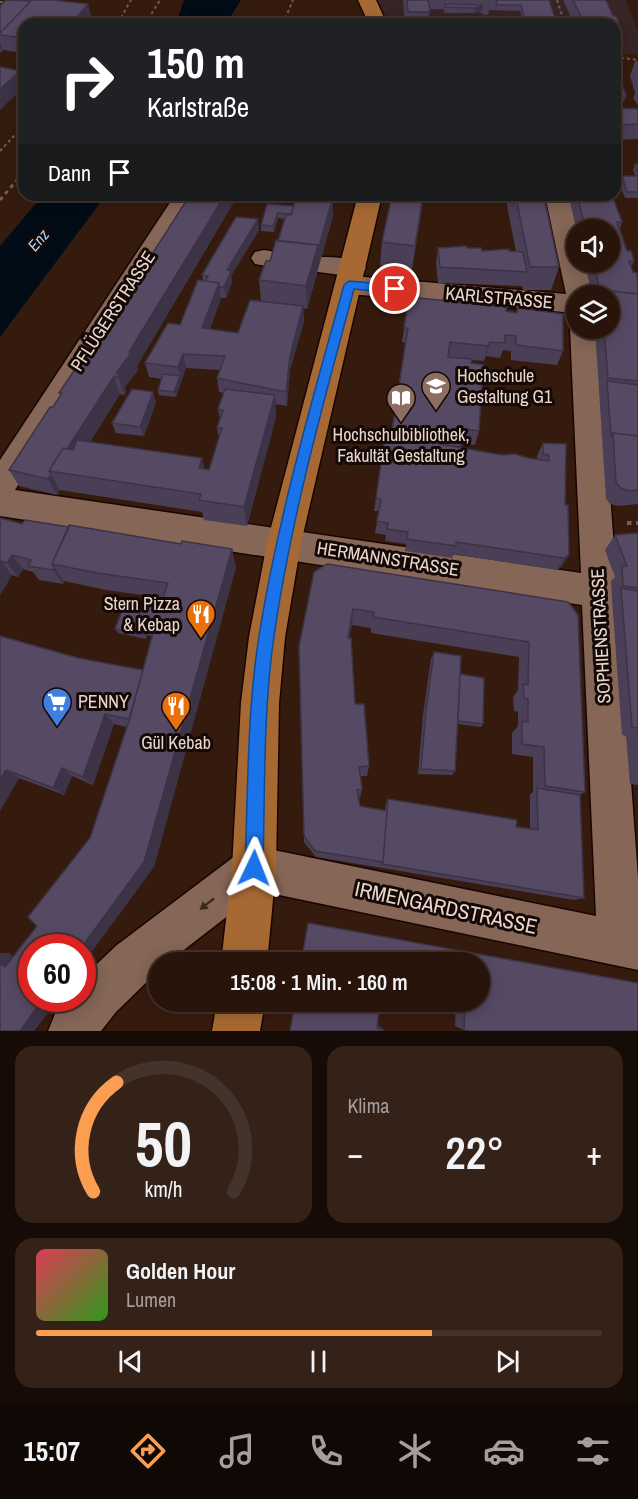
<!DOCTYPE html>
<html lang="de">
<meta charset="utf-8">
<style>
body{margin:0;font-family:"Archivo Narrow",sans-serif;background:#342118;color:#f1f3f6;height:100vh;display:flex;flex-direction:column;font-size:22px;white-space:nowrap}
*{box-sizing:border-box;margin:0}
p{font-size:20px;color:#a59e9c}
.icon{flex:none;width:33px;height:33px;fill:none;stroke:currentColor;stroke-width:2;stroke-linecap:round;stroke-linejoin:round}
.map{position:relative;height:1031px;overflow:hidden}
.drawer{display:flex;flex-direction:column;gap:15px;padding:15px;background:#160b06;flex:1}
.drawer>*{flex:none}
.banner{position:absolute;left:18px;top:18px;width:603px;height:183px;border-radius:18px;box-shadow:0 3px 15px #0003,0 0 0 2px #44332b;background:#202124;color:#fff;overflow:hidden}
.tools{position:absolute;left:566px;top:219px;display:grid;gap:12px}
.tools a{display:grid;place-items:center;width:54px;height:54px;border-radius:50%;background:#28140a;box-shadow:0 3px 15px #0003,0 0 0 2px #44332b;font-size:30px}
.speed{position:absolute;left:18px;top:934px;display:flex;gap:12px;font-size:30px;font-weight:700;text-align:center}
.speed>*{display:grid;place-content:center;width:78px;height:78px;border-radius:50%;background:#28140a;box-shadow:0 3px 15px #0003,0 0 0 2px #44332b;line-height:1}
.speed .limit{border:9px solid #d22;background:#fff;color:#111}
.pin{position:absolute;display:grid;place-items:center;width:51px;height:51px;color:#fff;margin:-26px;border:3px solid #fff;border-radius:50%;box-shadow:0 2px 6px #0007}
.me{position:absolute;width:66px;margin:-33px;rotate:2deg;stroke-linejoin:round;filter:drop-shadow(0 0 4px #0008)}
.turn{display:flex;align-items:center;gap:21px;height:126px;padding:0 30px;font-size:27px}
.turn .icon{width:78px;height:78px;stroke-width:2.5}
.turn b{display:block;font-size:42px;line-height:51px}
.then{display:flex;align-items:center;height:57px;padding:0 30px;background:#0003;gap:12px;font-size:22px}
.big{font-size:45px;font-weight:600;line-height:1.1}
.drawer .widget{flex:1;display:flex;flex-direction:column;justify-content:center;gap:9px;min-width:0;padding:0 21px;border-radius:18px;background:#342118}
.drawer .dial{align-items:center;gap:0}
.dial svg{height:156px;overflow:visible;fill:none;stroke:#44332b;stroke-width:7;stroke-linecap:round;text-anchor:middle}
.dial text{fill:#f1f3f6;stroke:none}
.song{display:flex;align-items:center;gap:18px}
.cover{width:72px;height:72px;border-radius:9px;background:linear-gradient(135deg,hsl(350 70% 55%),hsl(110 70% 35%))}
.played{height:6px;border-radius:3px;background:linear-gradient(90deg,#fc9e52 70%,#44332b 70%)}
.keys{display:flex;justify-content:space-around;direction:ltr}
.heat{display:flex;justify-content:space-between;align-items:center;font-size:33px;direction:ltr}
.drawer .tiles{flex:1;display:grid;gap:15px;grid-template-columns:1fr 1fr}
.widget:last-child{grid-column:span 2}
.trip{position:absolute;left:148px;top:952px;width:342px;height:60px;border-radius:30px;background:#28140a;box-shadow:0 3px 15px #0003,0 0 0 2px #44332b;font-weight:600;line-height:60px;text-align:center}
.menu{display:flex;height:96px;justify-content:space-around;align-items:center;background:#100804;color:#a59e9c}
.menu .icon{width:42px;height:42px}
.menu .active{color:#fc9e52}
.menu b{font-size:27px;color:#f1f3f6}
.map>svg:first-child{display:block}
</style>
<div class="map">
<svg width="638" height="1031" viewBox="0 0 638 1031">
<rect width="100%" height="100%" fill="#351b0e"/>
<path fill="#372424" d="M364,0H626L638,32V54H615V24H376Z"/>
<path fill="#010c17" d="M184,0H241L226,24H176Z
M43,195H106L0,337V246Z"/>
<g fill="none" stroke-linecap="round" stroke-linejoin="round">
<g stroke="#1b0500" stroke-width="3">
<path id="minor" d="M175,195H199L15,490L581,573L570,328L576,321V328H598L638,878V970L260,891L167,963H159V970L116,1012L101,1031H48L55,1014L67,999H82V978L117,945L239,853L254,846L596,916L582,605L0,516V460Z
M545,195H569L577,230L576,262H585L593,296H576V313L349,294L340,291L336,285L340,279L349,276L310,271L306,265L310,259C326,255 346,258 362,262L366,268L362,274L353,276L566,294Z
M264,250L288,254L292,260L288,266L279,268L255,264L251,258L255,252Z"/>
</g>
<g stroke="#1b0500" stroke-width="3">
<path id="major" d="M358,0H376L387,24H369Z
M358,195H382L301,543L285,637L279,703L276,868L267,963H221L232,868L241,703L249,637L267,543Z
M217,1002H265L260,1031H212Z"/>
</g>
<path stroke="#745d52" stroke-width="2" stroke-dasharray="3 3" stroke-linecap="butt" d="M557,0L565,24
M0,2L9,3
M87,16L119,22
M118,23L131,0
M145,24L160,0
M283,24L293,0
M615,57L638,60
M0,151L24,125"/>
<path stroke="#745d52" stroke-width="3" stroke-dasharray="4 4" stroke-linecap="butt" d="M0,200L24,172"/>
<path stroke="#745d52" stroke-width="4" stroke-dasharray="4.5 4.5" stroke-linecap="butt" d="M627,523H638"/>
<use href="#minor" fill="#856657" fill-rule="evenodd"/>
<use href="#major" fill="#a76933" fill-rule="evenodd"/>
</g>
<path fill="#4a3f56" fill-rule="evenodd" d="M403,0H549L557,24H479V22L523,21L520,11L489,10L488,15H485L479,12L474,13H444V9H430L428,24H405Z
M563,0H606L613,16L619,22L615,34V24H574Z
M0,6L92,19L24,24V53L3,50L2,52H0Z
M635,61H638V105L633,98L635,93L630,76Z
M615,87L626,96L624,101H615Z
M615,108L638,109V139L615,140Z
M635,164H638V198H625L619,182L622,176H635L633,170Z
M190,195H238L137,366L138,370L125,387L126,392L124,395L120,394L90,442L209,470L219,438L217,428L220,419L218,409L224,393L219,392L217,378L220,370L186,368L176,397L159,395L158,390L162,379L149,377L145,363L180,325L203,281L202,275L258,219L259,230L231,276L232,282L226,298H221L210,329L238,333L261,301L259,280L270,261L278,241L285,219L278,218L274,232L261,231V225L267,204L294,206L297,195H338L337,201H333V216L307,309L303,308L304,321L290,370L287,406L275,404L276,417L247,526L204,520L202,512L60,490L57,495L19,486L9,470L53,407L61,395L59,393L129,290Z
M392,195H424L412,269L380,265L382,242Z
M505,195H540L559,267L551,290H523L522,286L438,283L436,263L438,248H467L482,251L516,252Z
M568,195H612L622,222L620,229L627,251L634,261L631,268L633,272L638,277V504L618,506L610,504L606,499L595,328H609V296H592L585,262H609V230H577Z
M409,297L506,311L516,312L518,308L563,351L557,365L511,360V351L503,350L500,358L486,356L484,361L472,360L479,431L475,445L462,443L461,447L439,444L502,455L537,460V456L543,443L566,444L565,505L569,555L561,567L557,570L454,554L452,558L405,551L406,544L385,541L386,535L375,533L379,511H374L385,437H391L405,343L402,342Z
M156,402L144,436L116,433L112,423Z
M0,518L22,524L236,567L154,867L32,999H58L34,1031H0L9,953L13,957L37,926L90,838L127,727L114,724L93,785L72,776L64,795L19,778L0,811V636L78,658L143,670L152,636L147,635L146,639L118,633L115,629L141,609L162,601L163,598L106,590L64,581L63,584L39,580L33,572L23,569L18,577L12,575L0,595Z
M638,533V785L630,784L626,736L622,735L612,599L611,581L615,577L605,550L615,535Z
M314,572L568,602L585,792L580,795L584,898L574,900L316,857L304,842V836ZM352,625L371,628V633L519,657L518,690L513,697L514,711L518,712V726L512,733V754L533,757V792L530,794V829L388,799L386,804L385,810L360,806L358,798H360L362,789L361,776H367L369,766L355,704L349,638Z
M434,652L460,674L483,724L481,727L458,724L455,771L452,775L418,774L423,715L431,659Z
M638,983L464,1030L455,1026L456,1002H480Z"/>
<path fill="#3c3346" d="M88,4L92,19L87,24H71Z
M483,5L482,11L474,13L475,8Z
M430,10L428,24H427L428,12Z
M0,42L3,50L2,52L0,47Z
M20,71L24,83V87L0,110V89Z
M225,195H238L137,366L138,370L125,387L126,392L124,395L118,377L116,373Z
M333,197V216L318,268V250Z
M278,213V218L274,232L273,226Z
M258,219L259,230L231,276L232,282L226,298L224,287L227,270Z
M318,245V268L307,309L306,286Z
M219,283L221,298L204,343L202,328Z
M303,306L304,321L290,370L287,406L286,392L290,356Z
M490,342L486,356L484,361L488,346Z
M183,354L186,368L176,397L174,392L180,376L178,367Z
M114,376L120,394L70,474L53,471Z
M153,392L156,402L144,436L140,427Z
M275,395L276,417L247,526L244,507Z
M202,458L207,478L199,468Z
M51,474L60,490L57,495L48,479Z
M232,549L236,567L154,867L82,965V948H81Z
M12,555L23,569L18,577L7,563Z
M569,555L561,567L557,570L564,558Z
M1,561L12,575L0,595V563Z
M54,567L64,581L63,584L53,570Z
M353,609L352,625L346,653L348,638Z
M105,714L114,724L93,785L83,777Z
M62,768L72,776L64,795L53,788Z
M6,770L19,778L0,811V780Z
M0,953H9L23,967H5L0,965Z
M43,999H58L34,1031H20Z
M373,1024L380,1026L384,1030L377,1028Z"/>
<path fill="#564964" stroke="#3c3346" stroke-width="1.5" d="M6,0L31,1L0,33V6Z
M32,0H52L88,4L71,24H24V38L0,35V33Z
M407,0H428L430,10L428,12H408Z
M497,0H549L557,24H480L479,22L525,21L521,5H496Z
M573,0H606L613,16H616L619,22H584Z
M445,4L483,5L475,8L445,7Z
M298,21H358V24H293V22Z
M0,67L20,71L0,89Z
M615,87H623L626,96H615Z
M615,108L620,122H615Z
M615,108L638,109V124L622,125L620,124V122Z
M635,164H638V174Z
M622,176H638V192H627Z
M190,195H225L129,352H132L116,373L120,374L118,377L114,376L67,449L63,448L49,471L51,474L48,479L9,470L50,407H53L62,393H59L63,387L129,290Z
M297,195H311L333,197L318,250V245L278,241L286,215H291Z
M392,195H423L415,246L382,242Z
M512,195H540V197H516L514,205Z
M577,195H612L622,222H617L627,251H631L634,261H629L633,272L637,273L638,294L601,290L600,292L594,262H609V230H586Z
M516,197H544L559,267H530Z
M267,204L294,206L291,214L278,213L273,226L261,225Z
M236,217L258,219L227,270L231,271L224,287H219V283L205,281L208,276L202,275Z
M276,240L318,245L306,286L259,280L266,261H270Z
M467,246V248H481L482,251L509,249V251L523,252L527,272L440,267L438,248Z
M198,280L219,283L202,328L238,333L250,300L303,306L290,356L286,392L217,378L225,356L183,354L178,367L145,363L168,323L180,325Z
M601,290L638,294V381L608,378L604,328H609V296H602Z
M409,297L507,307L506,311L517,313L518,308L563,314V351L516,345V336L505,335V343L490,342L488,346L450,342L448,357L472,359L471,363L483,365L479,431L465,429L464,433L440,430L439,444L502,455L515,454L528,458L549,461V455L543,454V443L566,444L565,505H568L569,555L564,558L456,542V546L407,539L408,532L387,529L388,523L377,521L381,499L376,498L385,437H391L408,328H404Z
M163,374L180,376L174,392L158,390Z
M607,381L638,385V436L613,433L611,436Z
M132,389L153,392L140,427L112,423Z
M225,389L275,395L244,507L199,500L201,494L49,471L63,448L73,450L77,440L202,458L199,468L209,470L222,428H217L223,410L218,409Z
M613,433L638,436V490L629,491L621,488L616,483Z
M0,518L22,524L25,520L69,527L52,564L54,567L53,570L28,566L31,560L12,555L7,563L1,561L0,563Z
M69,525L181,544L182,541L232,549L144,862L81,948H32V999H43L20,1031H0V963L5,967L37,926L28,917L90,838L130,718L156,622L138,620L145,598L162,601L168,583L97,573L52,564Z
M638,533V588L623,586L622,567L627,566L615,535Z
M327,564L568,602L578,615L585,792L545,786L544,747L522,744V721L528,722V699L524,698L523,684L528,685L529,642L373,617L374,612L353,609L348,638H351L355,704H364L369,766L359,767L362,789L357,790L360,806L387,811L383,862L315,851L304,836L299,646L314,572Z
M621,588L638,591V727L637,728L632,727Z
M124,606L141,609L138,620L145,633L144,635L115,629Z
M0,636L78,658L143,670L129,719L105,714L83,777L62,768L53,788L6,770L0,780Z
M434,652L461,656L455,771L421,769L426,710Z
M460,674L484,678L483,724L458,721Z
M537,788L580,795L584,898L382,864L383,862L388,799L517,820L516,827L538,830Z
M308,923L638,983V1031H468L464,1030L465,1002H480V963H301Z
M295,1002H373V1009L379,1010L377,1028L384,1030V1031H290Z"/>
<defs><path id="oneway-solid" d="M-6-.8H1V-3.2L6.5 0L1 3.2V.8H-6Z" transform="scale(1.5)"/></defs>
<use fill="#3c2a22" href="#oneway-solid" transform="translate(207 904) rotate(142)"/>
<path fill="#1a73e8" stroke="#114b97" stroke-width="1.5" d="M349,281L395,285L400,289L395,293L354,289C323,404 291,518 274,636C263,712 265,791 263,868L260,874L254,877L247,874L245,868C248,791 247,712 259,636C278,517 312,401 344,285Z"/>
<defs>
<g id="university-pin" transform="scale(1.5)"><path d="M0 17L-7.5 6A9.5 9.5 0 1 1 7.5 6Z" fill="#8d6e63" stroke="#140905"/><path d="M0-5L7-2L0 1L-7-2ZM-4 1L0 2.5L4 1V4Q0 6-4 4Z" fill="#fff"/></g>
<g id="library-pin" transform="scale(1.5)"><path d="M0 17L-7.5 6A9.5 9.5 0 1 1 7.5 6Z" fill="#8d6e63" stroke="#140905"/><path d="M-6-4Q-3-5.5-.7-3.5V5Q-3 3-6 4ZM6-4Q3-5.5 .7-3.5V5Q3 3 6 4Z" fill="#fff"/></g>
<g id="restaurant-pin" transform="scale(1.5)"><path d="M0 17L-7.5 6A9.5 9.5 0 1 1 7.5 6Z" fill="#e8710a" stroke="#140905"/><path d="M-5-6h1v4h1v-4h1v4h1v-4h1v5L-1.5 .5V6h-2V.5L-5-1ZM5-6V6H3V1.5H1.5Q1.5-4 5-6Z" fill="#fff"/></g>
<g id="supermarket-pin" transform="scale(1.5)"><path d="M0 17L-7.5 6A9.5 9.5 0 1 1 7.5 6Z" fill="#3f7fe0" stroke="#140905"/><path d="M-6-5.5h2.5l.6 2H6L4.5 2H-2.5L-4.4-4H-6ZM-1.5 3.2a1.3 1.3 0 1 0 .1 0ZM3 3.2a1.3 1.3 0 1 0 .1 0Z" fill="#fff"/></g>
</defs>
<g fill-rule="evenodd">
<use href="#university-pin" x="436" y="386"/>
<use href="#library-pin" x="401" y="398"/>
<use href="#restaurant-pin" x="201" y="614"/>
<use href="#supermarket-pin" x="57" y="702"/>
<use href="#restaurant-pin" x="176" y="706"/>
</g>
<g text-anchor="middle" stroke-width="6" stroke-linejoin="round" paint-order="stroke">
<g font-size="16" font-style="italic" fill="#a8d5f8" stroke="#140905">
<text transform="translate(38 240) rotate(-50)" y="6">Enz</text>
</g>
<g font-size="18" fill="#e9d7cf" stroke="#140905">
<text transform="translate(499 298) rotate(5)" y="6">KARLSTRASSE</text>
<text transform="translate(113 311) rotate(-57)" y="6">PFLÜGERSTRASSE</text>
<text transform="translate(388 559) rotate(9)" y="6">HERMANNSTRASSE</text>
<text transform="translate(601 636) rotate(-93)" y="6">SOPHIENSTRASSE</text>
</g>
<g font-size="18" fill="#e9d7cf" stroke="#140905" text-anchor="start">
<text x="457" y="382">Hochschule<tspan x="457" dy="21">Gestaltung G1</tspan></text>
<text x="401" y="441" text-anchor="middle">Hochschulbibliothek,<tspan x="401" dy="21">Fakultät Gestaltung</tspan></text>
<text x="180" y="610" text-anchor="end">Stern Pizza<tspan x="180" dy="21">&amp; Kebap</tspan></text>
<text x="78" y="708">PENNY</text>
<text x="176" y="749" text-anchor="middle">Gül Kebab</text>
</g>
<g font-size="21" fill="#e9d7cf" stroke="#140905">
<text transform="translate(446 908) rotate(12)" y="7">IRMENGARDSTRASSE</text>
</g>
</g>
</svg>
<div class="tools">
<a><svg class="icon" aria-label="sound" viewBox="0 0 24 24"><path d="M4 9h4l5-4v14l-5-4H4zM17 9q2 3 0 6"/></svg></a>
<a><svg class="icon" aria-label="layers" viewBox="0 0 24 24"><path d="M12 4l9 5-9 5-9-5zM3 14l9 5 9-5"/></svg></a>
</div>
<div class="speed"><div class="limit">60</div></div>
<div class="pin" style="left:395px;top:289px;background:#d93025"><svg class="icon" aria-label="arrive" viewBox="0 0 24 24"><path d="M6 21V4h12l-3 4 3 4H6"/></svg></div>
<svg class="me" style="left:254px;top:868px" viewBox="-20 -20 40 40"><path d="M0-17L14 15 0 8-14 15z" fill="#1a73e8" stroke="#fff" stroke-width="4"/></svg>
<div class="trip">15:08 · 1 Min. · 160 m</div>
<div class="banner">
<div class="turn"><svg class="icon" aria-label="right" viewBox="0 0 24 24"><path d="M7 20v-9h11M14 6l5 5-5 5"/></svg><div><b>150 m</b>Karlstraße</div></div>
<div class="then">Dann<svg class="icon" aria-label="arrive" viewBox="0 0 24 24"><path d="M6 21V4h12l-3 4 3 4H6"/></svg></div>
</div>
</div>
<section class="drawer">
<div class="tiles">
<div class="widget dial"><svg viewBox="0 0 100 80">
<path d="M14 69A42 42 0 1 1 86 69"/>
<path d="M14 69A42 42 0 0 1 26 13" stroke="#fc9e52"/>
<text x="50" y="56" font-size="32" font-weight="700">50</text>
<text x="50" y="72" font-size="11">km/h</text>
</svg></div>
<div class="widget"><p>Klima</p>
<div class="heat"><a>−</a><b class="big">22°</b><a>+</a></div>
</div>
<div class="widget">
<div class="song"><i class="cover"></i><div><b>Golden Hour</b><p>Lumen</p></div></div>
<div class="played"></div>
<div class="keys"><svg class="icon" aria-label="previous" viewBox="0 0 24 24"><path d="M18 5L8 12l10 7zM5 5v14"/></svg><svg class="icon" aria-label="pause" viewBox="0 0 24 24"><path d="M8 5v14M16 5v14"/></svg><svg class="icon" aria-label="next" viewBox="0 0 24 24"><path d="M6 5l10 7-10 7zM19 5v14"/></svg></div>
</div>
</div>
</section>
<nav class="menu">
<b>15:07</b>
<svg class="icon active" aria-label="directions" viewBox="0 0 24 24"><path d="M12 3l9 9-9 9-9-9zM9 14v-3h6M13 9l2 2-2 2"/></svg>
<svg class="icon" aria-label="music" viewBox="0 0 24 24"><path d="M9 18V5l10-2v13"/><circle cx="6" cy="18" r="3"/><circle cx="16" cy="16" r="3"/></svg>
<svg class="icon" aria-label="phone" viewBox="0 0 24 24"><path d="M5 4h4l2 5-3 2q2 4 5 5l2-3 5 2v4C11 20 4 13 5 4z"/></svg>
<svg class="icon" aria-label="climate" viewBox="0 0 24 24"><path d="M12 3v18M4 7l16 10M4 17L20 7"/></svg>
<svg class="icon" aria-label="car" viewBox="0 0 24 24"><path d="M5 17H2v-5l4-1 3-4h7l3 4 3 1v5h-3M9 17h6M6 11h13"/><circle cx="7" cy="17" r="2"/><circle cx="17" cy="17" r="2"/></svg>
<svg class="icon" aria-label="filters" viewBox="0 0 24 24"><path d="M4 7h16M4 17h16"/><circle cx="9" cy="7" r="2"/><circle cx="15" cy="17" r="2"/></svg>
</nav>
